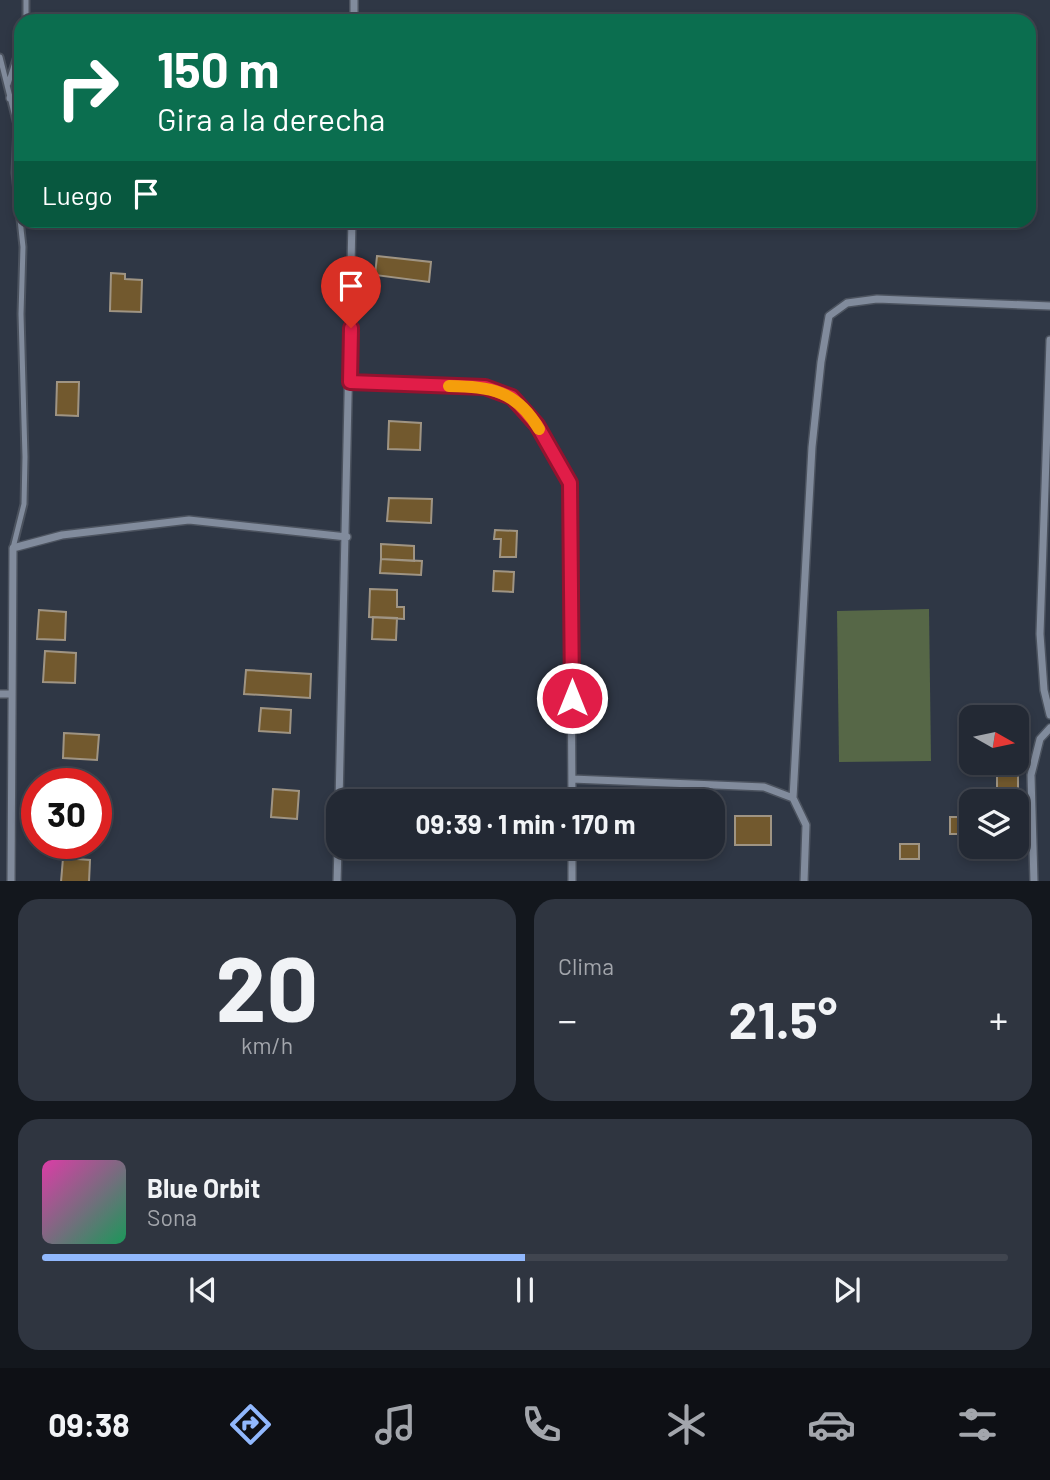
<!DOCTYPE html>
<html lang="es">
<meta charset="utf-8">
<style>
body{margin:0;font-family:Barlow,sans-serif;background:#2f3540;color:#f1f3f6;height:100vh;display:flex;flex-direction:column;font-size:26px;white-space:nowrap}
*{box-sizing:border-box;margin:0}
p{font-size:23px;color:#a3a6ac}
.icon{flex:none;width:38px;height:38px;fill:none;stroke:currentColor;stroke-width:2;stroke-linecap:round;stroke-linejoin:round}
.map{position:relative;height:881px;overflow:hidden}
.sheet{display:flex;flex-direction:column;gap:18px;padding:18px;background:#13171d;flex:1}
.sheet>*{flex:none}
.guide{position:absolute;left:14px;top:14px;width:1022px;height:214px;border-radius:21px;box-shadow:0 4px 10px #0003,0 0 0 2px #40454f;background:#0b6e4f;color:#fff;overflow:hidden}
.needle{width:46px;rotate:99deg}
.controls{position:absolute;left:959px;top:705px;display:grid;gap:14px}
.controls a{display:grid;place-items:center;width:70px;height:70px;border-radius:14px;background:#232934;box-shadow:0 4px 10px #0003,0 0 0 2px #40454f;font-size:35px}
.speed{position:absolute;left:21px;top:768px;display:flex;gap:14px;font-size:35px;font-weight:700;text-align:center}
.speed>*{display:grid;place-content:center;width:91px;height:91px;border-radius:50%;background:#232934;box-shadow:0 4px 10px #0003,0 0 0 2px #40454f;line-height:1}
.speed .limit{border:10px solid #d22;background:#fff;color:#111}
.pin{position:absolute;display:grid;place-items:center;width:60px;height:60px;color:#fff;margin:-72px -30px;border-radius:50% 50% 50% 0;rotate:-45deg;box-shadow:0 0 7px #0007}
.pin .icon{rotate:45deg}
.me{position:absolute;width:77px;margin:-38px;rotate:0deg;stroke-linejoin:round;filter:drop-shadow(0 0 5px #0008)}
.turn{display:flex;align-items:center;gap:24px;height:147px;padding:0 28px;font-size:32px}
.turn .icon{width:91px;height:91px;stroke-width:2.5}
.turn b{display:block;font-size:49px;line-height:60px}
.then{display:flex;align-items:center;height:66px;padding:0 28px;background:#0003;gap:14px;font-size:26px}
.big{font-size:52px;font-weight:700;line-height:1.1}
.sheet .tile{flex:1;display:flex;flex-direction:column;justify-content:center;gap:10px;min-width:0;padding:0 24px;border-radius:21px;background:#2f3540}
.sheet .dial{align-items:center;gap:0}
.dial b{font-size:91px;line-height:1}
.song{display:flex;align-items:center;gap:21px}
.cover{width:84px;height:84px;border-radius:10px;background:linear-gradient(135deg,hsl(320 70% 55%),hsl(150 70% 35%))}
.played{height:7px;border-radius:4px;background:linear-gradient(90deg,#91b8fd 50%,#40454f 50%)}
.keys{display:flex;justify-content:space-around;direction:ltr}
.heat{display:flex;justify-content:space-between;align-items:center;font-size:38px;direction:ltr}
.sheet .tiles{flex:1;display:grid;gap:18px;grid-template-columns:1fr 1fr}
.tile:last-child{grid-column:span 2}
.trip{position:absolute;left:326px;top:789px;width:399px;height:70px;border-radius:21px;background:#232934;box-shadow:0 4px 10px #0003,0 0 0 2px #40454f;font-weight:700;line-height:70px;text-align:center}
.tab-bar{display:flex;height:112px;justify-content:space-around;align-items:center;background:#0e1015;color:#a3a6ac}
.tab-bar .icon{width:49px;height:49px}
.tab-bar .active{color:#91b8fd}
.tab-bar b{font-size:32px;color:#f1f3f6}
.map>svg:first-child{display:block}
</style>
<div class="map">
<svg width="1050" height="882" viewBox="0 0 1050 882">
<rect width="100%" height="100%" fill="#2f3745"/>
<path fill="#566747" d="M929,609L931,761L839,762L837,611Z"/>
<path fill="#72592e" stroke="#9f9483" stroke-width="2" d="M377,256L431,262L429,282L375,275Z
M111,273L125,274V279L142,280L141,312L110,311Z
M57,382H79L78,416L56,415Z
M389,421L421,423L420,450L388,449Z
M389,498L432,499L431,523L387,521Z
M495,530L517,531L516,557H500L501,539H494Z
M381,544L414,546V561L381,559Z
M381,559L422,561L421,575L380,573Z
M494,571L514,572L513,592L493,591Z
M370,589L397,590V607H404V619L369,617Z
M39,610L66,612L65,640L37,639Z
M373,617L397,618L396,640L372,639Z
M45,651L76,653L75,683L43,682Z
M246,670L311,674L310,698L244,694Z
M261,708L291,710L290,733L259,731Z
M64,733L99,735L97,760L63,758Z
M997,775H1018V790H997Z
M273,789L299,791L297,819L271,817Z
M967,793H996V802H971V820H967Z
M1017,806H1026V821H1017Z
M735,816H771V845H735Z
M950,817H968L967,834H950Z
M900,844H919V859H900Z
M63,858L90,860L89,882H61Z"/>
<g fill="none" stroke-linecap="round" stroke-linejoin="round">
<g stroke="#4c535f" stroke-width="9">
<path id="service" d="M26,21V0
M0,57L17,125L15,173L23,247L21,314L25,457L24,504L13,548
M8,84L21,44"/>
</g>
<g stroke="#4c535f" stroke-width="10">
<path id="minor" d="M354,21V0
M10,98H21
M1050,340L1040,634L1044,690L1050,715
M350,382L485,387L512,397L537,424L570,483L572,802
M0,694H12
M572,779L764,787L793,798L806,825L804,882
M793,798L812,447L821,362L829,316L847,303L877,299L1050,306
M339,802L352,220
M572,847V882
M11,882L13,548L62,535L189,520L347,537
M337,882L338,847
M1034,882L1031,775L1040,739L1050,728"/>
</g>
<use href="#service" stroke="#818b9c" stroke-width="5"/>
<use href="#minor" stroke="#818b9c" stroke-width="7"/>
</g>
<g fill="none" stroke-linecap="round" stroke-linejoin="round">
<g stroke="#92132f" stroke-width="18">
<path id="route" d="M351,328L350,382L485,387L512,397L537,425L570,483L572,698"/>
</g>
<use href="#route" stroke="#e11d48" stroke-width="12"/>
<path stroke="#f59e0b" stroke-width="12" d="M449,386C491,387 516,390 539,429"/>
</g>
</svg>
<div class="controls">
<a><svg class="needle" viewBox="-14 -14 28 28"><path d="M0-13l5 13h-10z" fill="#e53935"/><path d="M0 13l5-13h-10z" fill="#a3a6ac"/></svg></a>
<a><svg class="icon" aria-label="layers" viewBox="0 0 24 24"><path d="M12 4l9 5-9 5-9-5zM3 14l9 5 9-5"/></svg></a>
</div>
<div class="speed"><div class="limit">30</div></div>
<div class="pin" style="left:351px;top:328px;background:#d93025"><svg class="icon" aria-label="arrive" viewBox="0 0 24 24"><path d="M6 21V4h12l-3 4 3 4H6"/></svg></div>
<svg class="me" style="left:572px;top:698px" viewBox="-20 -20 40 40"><circle r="17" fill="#e11d48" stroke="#fff" stroke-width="3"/><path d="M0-11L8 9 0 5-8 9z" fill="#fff"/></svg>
<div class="trip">09:39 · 1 min · 170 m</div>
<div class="guide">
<div class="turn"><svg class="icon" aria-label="right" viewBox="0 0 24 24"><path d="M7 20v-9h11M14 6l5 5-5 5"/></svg><div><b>150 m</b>Gira a la derecha</div></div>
<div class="then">Luego<svg class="icon" aria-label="arrive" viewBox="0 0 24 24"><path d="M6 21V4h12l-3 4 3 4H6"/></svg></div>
</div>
</div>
<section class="sheet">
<div class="tiles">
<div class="tile dial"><b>20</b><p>km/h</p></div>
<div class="tile"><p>Clima</p>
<div class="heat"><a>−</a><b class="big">21.5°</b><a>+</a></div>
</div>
<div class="tile">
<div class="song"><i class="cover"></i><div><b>Blue Orbit</b><p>Sona</p></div></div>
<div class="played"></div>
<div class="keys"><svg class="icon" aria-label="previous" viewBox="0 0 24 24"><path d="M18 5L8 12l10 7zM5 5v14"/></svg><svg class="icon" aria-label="pause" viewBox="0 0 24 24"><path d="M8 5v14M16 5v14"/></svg><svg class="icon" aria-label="next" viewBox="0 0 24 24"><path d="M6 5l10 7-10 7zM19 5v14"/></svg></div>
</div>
</div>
</section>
<nav class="tab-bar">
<b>09:38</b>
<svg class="icon active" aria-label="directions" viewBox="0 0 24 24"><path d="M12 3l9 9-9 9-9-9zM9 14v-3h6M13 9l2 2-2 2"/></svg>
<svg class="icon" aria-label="music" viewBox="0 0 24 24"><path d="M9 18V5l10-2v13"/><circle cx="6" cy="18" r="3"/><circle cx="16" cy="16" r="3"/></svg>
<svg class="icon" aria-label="phone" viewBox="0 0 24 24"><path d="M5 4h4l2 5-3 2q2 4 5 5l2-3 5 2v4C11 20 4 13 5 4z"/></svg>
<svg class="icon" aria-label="climate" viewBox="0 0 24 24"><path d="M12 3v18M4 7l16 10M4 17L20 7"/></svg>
<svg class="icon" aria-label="car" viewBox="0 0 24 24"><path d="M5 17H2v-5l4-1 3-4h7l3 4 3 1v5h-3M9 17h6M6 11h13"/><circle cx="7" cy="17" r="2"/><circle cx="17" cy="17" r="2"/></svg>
<svg class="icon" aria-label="filters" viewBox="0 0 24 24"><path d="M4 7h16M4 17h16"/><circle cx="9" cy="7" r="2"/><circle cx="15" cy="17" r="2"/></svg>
</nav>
